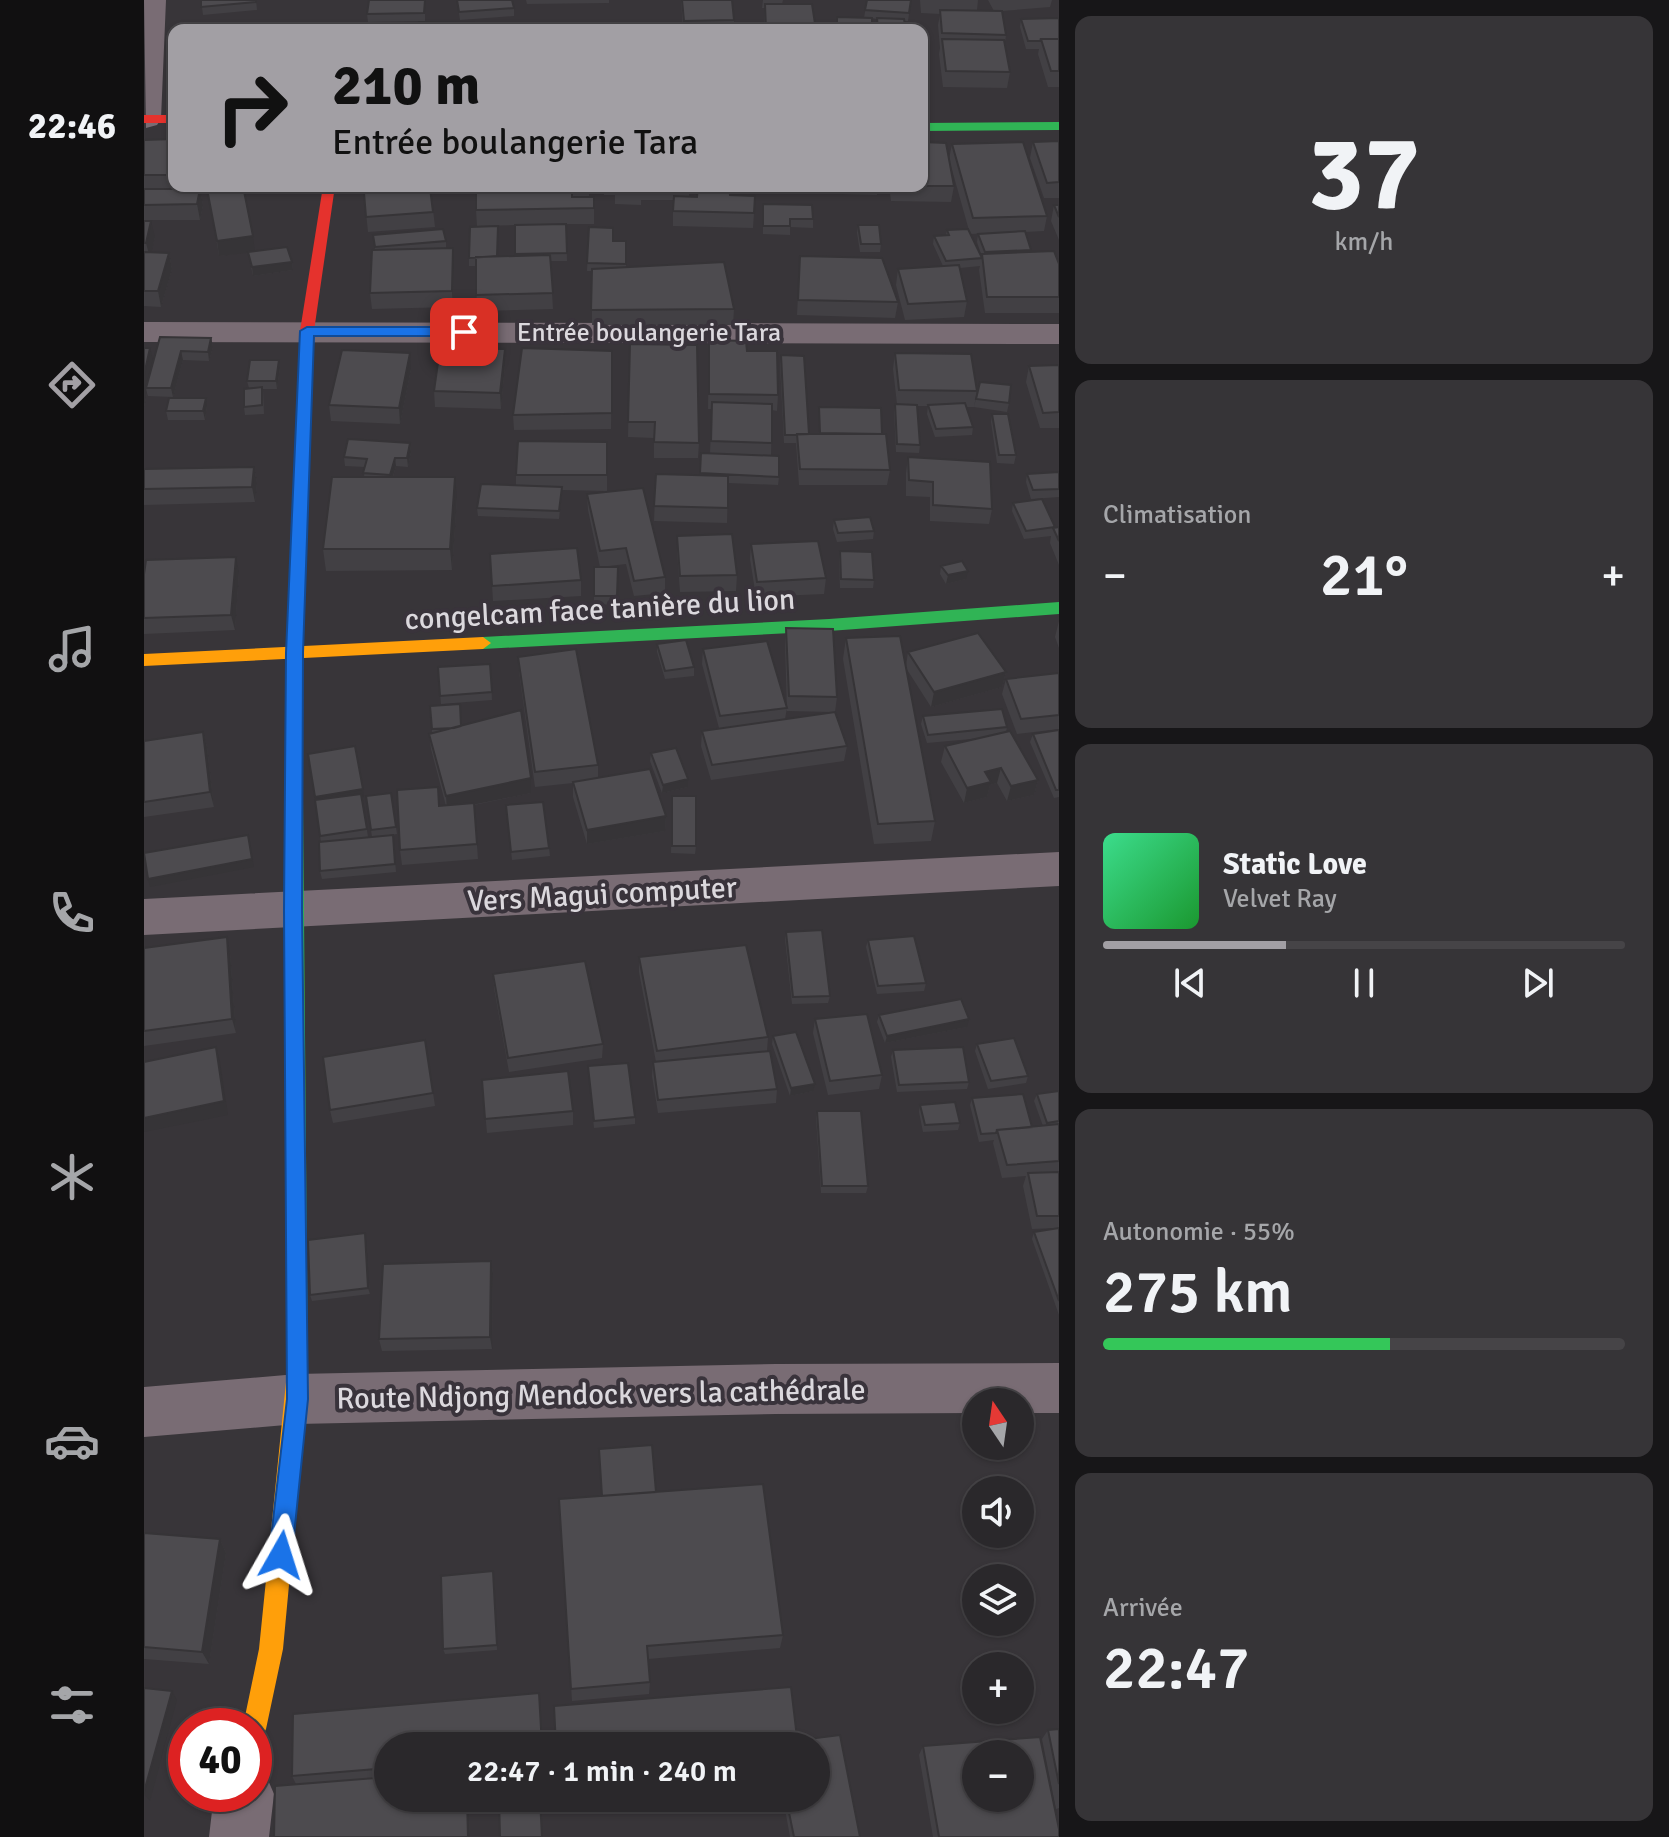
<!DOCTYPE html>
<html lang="fr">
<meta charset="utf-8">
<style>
body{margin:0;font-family:Signika,sans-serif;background:#363437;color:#f1f3f6;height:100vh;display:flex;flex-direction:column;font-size:30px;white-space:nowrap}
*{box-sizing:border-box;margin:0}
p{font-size:26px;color:#a5a6a9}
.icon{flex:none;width:44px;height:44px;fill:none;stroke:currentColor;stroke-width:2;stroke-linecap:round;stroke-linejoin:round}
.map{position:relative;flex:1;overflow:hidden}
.panel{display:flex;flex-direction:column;gap:16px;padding:16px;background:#171618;width:610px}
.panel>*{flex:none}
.banner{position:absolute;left:24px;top:24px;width:760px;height:168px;border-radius:16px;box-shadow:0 2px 6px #0004,0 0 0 2px #464447;background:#a29fa4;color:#111;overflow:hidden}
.needle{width:52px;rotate:347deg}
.tools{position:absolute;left:818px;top:1388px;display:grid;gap:16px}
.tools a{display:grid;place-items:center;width:72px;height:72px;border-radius:50%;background:#2a282b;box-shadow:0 2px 6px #0004,0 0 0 2px #464447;font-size:40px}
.speed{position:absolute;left:24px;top:1708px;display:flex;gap:16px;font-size:40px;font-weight:700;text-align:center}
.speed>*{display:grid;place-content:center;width:104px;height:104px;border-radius:50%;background:#2a282b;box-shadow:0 2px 6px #0004,0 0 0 2px #464447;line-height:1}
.speed .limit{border:12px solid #d22;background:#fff;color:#111}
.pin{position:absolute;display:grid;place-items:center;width:68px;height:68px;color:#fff;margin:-34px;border-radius:16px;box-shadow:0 4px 12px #0006}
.me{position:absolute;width:88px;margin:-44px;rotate:6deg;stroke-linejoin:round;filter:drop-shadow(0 0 6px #0008)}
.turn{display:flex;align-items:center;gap:28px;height:168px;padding:0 32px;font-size:36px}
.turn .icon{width:104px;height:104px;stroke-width:2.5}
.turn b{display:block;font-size:56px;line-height:68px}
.big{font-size:60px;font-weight:600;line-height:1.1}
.panel .widget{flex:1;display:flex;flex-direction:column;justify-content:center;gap:12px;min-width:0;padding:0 28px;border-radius:16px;background:#363437}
.panel .dial{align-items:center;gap:0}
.dial b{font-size:104px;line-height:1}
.song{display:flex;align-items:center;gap:24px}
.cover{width:96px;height:96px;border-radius:12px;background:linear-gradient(135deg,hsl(150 70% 55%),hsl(130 70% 35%))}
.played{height:8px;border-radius:4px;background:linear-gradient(90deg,#a29fa4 35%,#464447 35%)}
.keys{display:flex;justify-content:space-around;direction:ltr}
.heat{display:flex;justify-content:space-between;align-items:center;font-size:44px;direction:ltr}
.charge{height:12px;border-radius:6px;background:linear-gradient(90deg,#34c759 55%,#464447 0)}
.trip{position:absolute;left:230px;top:1732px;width:456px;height:80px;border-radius:40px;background:#2a282b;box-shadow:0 2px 6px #0004,0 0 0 2px #464447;font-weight:600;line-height:80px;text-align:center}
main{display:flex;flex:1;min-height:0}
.menu{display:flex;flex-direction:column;width:144px;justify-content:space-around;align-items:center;background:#111011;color:#a5a6a9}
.menu .icon{width:56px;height:56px}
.menu .selected{color:#a29fa4}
.menu b{font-size:36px;color:#f1f3f6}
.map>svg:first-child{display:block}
</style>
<main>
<nav class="menu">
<b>22:46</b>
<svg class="icon selected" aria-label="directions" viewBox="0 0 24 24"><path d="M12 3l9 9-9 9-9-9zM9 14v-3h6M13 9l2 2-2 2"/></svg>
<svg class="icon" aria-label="music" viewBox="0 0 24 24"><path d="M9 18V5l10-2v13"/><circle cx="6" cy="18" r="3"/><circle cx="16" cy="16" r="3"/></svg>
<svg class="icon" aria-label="phone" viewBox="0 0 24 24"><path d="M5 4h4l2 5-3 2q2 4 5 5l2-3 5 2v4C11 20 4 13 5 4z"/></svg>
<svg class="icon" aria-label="climate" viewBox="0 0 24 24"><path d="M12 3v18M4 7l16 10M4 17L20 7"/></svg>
<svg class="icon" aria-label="car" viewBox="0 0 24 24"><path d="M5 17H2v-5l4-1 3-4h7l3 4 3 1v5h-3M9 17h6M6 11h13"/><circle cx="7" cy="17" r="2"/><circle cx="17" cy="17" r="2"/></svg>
<svg class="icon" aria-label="filters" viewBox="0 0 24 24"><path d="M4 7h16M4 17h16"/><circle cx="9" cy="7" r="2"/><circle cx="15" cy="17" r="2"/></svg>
</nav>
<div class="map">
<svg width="915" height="1837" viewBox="0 0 915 1837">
<rect width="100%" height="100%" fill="#383539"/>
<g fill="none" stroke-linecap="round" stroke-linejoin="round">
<path fill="#796c74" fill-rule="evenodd" d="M0,0H22L17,119L13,125L2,128Z
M0,322L915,324V344L0,342Z
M915,852V886L0,935V899Z
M915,1363V1413H876V1402H832V1413L632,1414L153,1424L0,1437V1387L153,1374L632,1364Z
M110,1769L121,1773L130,1794L125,1837H65L70,1794H110Z"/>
<path fill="#30b455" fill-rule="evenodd" d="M915,122V130L778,131V123Z
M915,602V614L685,631L339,649L331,643L339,637L685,619Z
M150,678L158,684L164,1382L161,1389L153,1392L145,1389L142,1382V684Z"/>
<path fill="#ff9f0a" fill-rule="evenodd" d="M339,637L347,643L339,649L0,666V654Z
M153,1372L161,1375L164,1382L139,1649L122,1729L118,1737L110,1741V1726H99L115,1649L142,1382L145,1375Z"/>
<path fill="#e5322d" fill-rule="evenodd" d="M0,115H30V123H0Z
M179,186H191L170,331L158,684L150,690L142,684L156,331Z"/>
</g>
<path fill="#424044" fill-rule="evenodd" d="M57,0H112L113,10L59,15Z
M281,0V21L224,22L223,14Z
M313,0L370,8V16L316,20Z
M382,0H465V3L383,4Z
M537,0H588L590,20V30H539Z
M619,0H639L638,4L672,30H620L621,8H618Z
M723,0H767L764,21H761L762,30H732L733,19L728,18V30H692L693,17L720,18Z
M776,0H834L833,10L850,11L844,0H908L906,7L858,11L862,35L861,42L866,72L863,88L799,87L795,54L796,48L794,25L796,14L777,13Z
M915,18V87H904L894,54L895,49H882L876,27L877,19Z
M30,139V186H66L65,188L111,251L148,262L149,270L109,276L104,252L75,256L64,190H56L59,205L56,220H0V140Z
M915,141V198H900L886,158L889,142Z
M808,144L903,216L900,231L881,232L887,250V252L915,264V313H841L835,270L836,266L816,268L823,301L820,317L761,320L752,285L754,269L799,266L789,244L790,236L802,235L803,230L826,234L805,159ZM852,233L834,234L833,242L838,257L826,234Z
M228,186H306L305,192H287L291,227L224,232L220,193H228Z
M353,186H445V197H450V224H422L423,261H406L409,309L333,311L332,266H325V258L354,235L353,256H371V225L333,226L332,210L353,191Z
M460,186H545V196L586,195L610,213L609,228L529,226V200H497V205L471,204V195H460Z
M660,186H734L733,195L660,193Z
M745,186H810L807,202L747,201Z
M619,204L669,219V228L646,227V235L619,234Z
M910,205H915V240L907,221Z
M0,221L11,237L7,252L25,253L28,269L17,307L0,306Z
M714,225L737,244L736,252H716L713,233Z
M445,227L469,241H482V267L590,309L589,325H448V271H443Z
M229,235L302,241V248L310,264L309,307L228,309L226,293L231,250Z
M656,256L754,302L751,318L653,315Z
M67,338L69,347L65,361L39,360L29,397L4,396L3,393L0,407V348L9,361Z
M565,340L603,351L634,395L633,411L628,410L627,456L635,477L634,485L584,483L583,523L510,521L512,474L556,475L557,453H566L568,409H564Z
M486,344L555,443L554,458H510V438L484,437Z
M468,351L467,429L370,430L369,415Z
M751,353L833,391L830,407H823L829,427L828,435L791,437L783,414L784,406H773L776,445L775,453L752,452L750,412L751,404H753L749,369Z
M637,355L665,434H675V407L738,434L746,470L743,485H655L652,443H640L636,364Z
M135,360L136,368L133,389H119L120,414L101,415L100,407L105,388L103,381Z
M361,365L357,409L291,407L290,391Z
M915,365V428H896L882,382L885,366Z
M267,369L256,424L187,421L185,405Z
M836,382L865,403L863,412L830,407Z
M63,406L61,420H24L22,411Z
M848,414L872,455L870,464L853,463L847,422Z
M463,442V491L418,490L415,519L334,516L333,508L372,485V475Z
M266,443L267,452L264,467L252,466L249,477L313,498L308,570L182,571L179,549L220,477L221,467L201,466L200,457Z
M764,457L848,509L845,524L786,521V497L762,496V473Z
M110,467L113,483L111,502L0,505V469Z
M915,472V497L887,499L882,482L883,474Z
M443,494L521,577V593L490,596L482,564L456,567L444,510Z
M869,503L911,528L915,527V565L906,543L907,536L880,539L868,511Z
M690,520L730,531L729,539L693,542L689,529Z
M533,536L593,575L592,591L536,592L533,551Z
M607,544L682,578L680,594L612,597L606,559Z
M696,551L730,580L729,588H696L695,559Z
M346,554L437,580V596L349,601Z
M797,566L822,579L802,584L796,574Z
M450,567H474L473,605L450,604Z
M95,572L91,630L0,634V574Z
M915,621V648L911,637Z
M642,628L693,697L691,712L703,746L700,761L567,780L557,746L558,731L575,728L558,664L559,649L643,708L641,719L688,712L643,711L641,644Z
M702,638L762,666L764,652L862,672L858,687L787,707L762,668L791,821L787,841L730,844L699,659Z
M513,644L550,667V676L521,679L513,652Z
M374,657L454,765V778L522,816L521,831L443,844L429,797V783L391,787L375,672Z
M346,664L348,700L297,704L294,667Z
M915,673V729L873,734L858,694L862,679Z
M779,716L863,727L862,732L894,780L890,795L863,801L853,783L846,785L843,797L820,803L797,762L801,746L838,738L783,743L777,724Z
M317,726L387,778V793L330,805L334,859L258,865L256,850L296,806H302L287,749L285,734L288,733V729Z
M915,730V797L910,798L886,742L889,734Z
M59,732L63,747L70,807L0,817V741Z
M507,753L544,787L518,793L506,761Z
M247,793L253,834L238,836L249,835L252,872L178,879L176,871L177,842L171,800L220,797H218L224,837H228L222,796Z
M528,796L552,846L551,854L527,853Z
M362,805L405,848L406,856L368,860Z
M642,932L686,996L684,1003L648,1004L641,939Z
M724,940L782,983L780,991L733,994L722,947Z
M0,948L86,952L92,1033L0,1046Z
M495,957L624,1037L623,1051L600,1054L633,1089L632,1103L514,1113L508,1076L509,1062H512L495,972Z
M349,974L459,1044L458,1058L365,1072L350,988Z
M735,1015L823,1027L741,1043L733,1022Z
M671,1019L738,1075L735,1089L684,1095L669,1033Z
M629,1036L669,1091L646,1096L628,1044Z
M281,1040L291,1106L189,1123L186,1110Z
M833,1044L884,1076L882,1083L844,1089L831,1051Z
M749,1050L825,1082L823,1089L753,1092L747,1057Z
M444,1066L491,1117V1124L450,1128Z
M338,1080L429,1111V1125L343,1133Z
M915,1091V1315L888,1239L890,1232L912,1228L888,1229L879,1186L882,1176L858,1178L849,1143L850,1140L835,1142L826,1105L828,1098L888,1127L899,1126L890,1101L893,1094Z
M776,1105L816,1123L814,1130L779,1132L775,1112Z
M673,1111L724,1186L722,1193H677L672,1118Z
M221,1233L226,1294L168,1301L166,1295Z
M347,1261L349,1273L348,1349L238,1351L235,1339Z
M512,1492L639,1635L636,1648L504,1659L506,1682L505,1694L428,1701L415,1499Z
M0,1533L76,1539L82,1553L65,1664L0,1659Z
M350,1577L353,1650L301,1654L299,1649Z
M647,1687L654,1745L656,1740L696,1735L716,1837H646L639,1798H672V1746H412L410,1706Z
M915,1729V1808L912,1809L898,1739L904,1730Z
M244,1746V1798H324L326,1837L152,1784L148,1776Z
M779,1746L915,1837H789L775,1755Z"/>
<path fill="#363437" d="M56,189L59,205L56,220L53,204Z
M7,221L11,237L6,258L2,243Z
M109,236L111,252L75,256L73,241Z
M309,248L310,264L309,307L308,291Z
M25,253L28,269L17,307L14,291Z
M148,262L149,270L109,276L108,267Z
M67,338L69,347L65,361L64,352Z
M6,348L10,363L2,388L3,393L0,407V375Z
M361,349V365L357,409L356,393Z
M37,351L39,360L29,397L27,388Z
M266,353L267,369L256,424L255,408Z
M135,360L136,368L133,389L132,381Z
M62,398L63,406L61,420L59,411Z
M266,443L267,452L264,467L263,458Z
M251,458L252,466L247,483L246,475Z
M110,467L113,483L111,502L108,487Z
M311,477L313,498L308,570L306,549Z
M92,557L95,572L91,630L87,615Z
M824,571L822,579L802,584L804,575Z
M862,672L858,687L787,707L790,692Z
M59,732L63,747L70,807L66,792Z
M857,768L853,783L846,785L843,797L820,803L823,788L841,772Z
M387,778V793L303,810L302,796Z
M544,779V787L518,793L519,785Z
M894,780L890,795L863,801L867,786Z
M219,789L220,797L172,805L171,797Z
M522,816L521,831L443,844V830Z
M104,835L110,867L6,887L4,879Z
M83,937L86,952L92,1033L88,1019Z
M825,1019L823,1027L741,1043L743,1036Z
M72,1047L76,1061L84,1115L0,1132V1118Z
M671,1084L669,1091L646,1096L647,1088Z
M221,1233L222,1240L226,1294L224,1288Z
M347,1261L349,1273L348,1349L346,1337Z
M76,1539L82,1553L65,1664L58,1652Z
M28,1691L33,1700L6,1801L0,1794Z
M323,1798H324L326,1837H324Z"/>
<path fill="#4d4b4f" stroke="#363437" stroke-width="2" fill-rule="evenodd" d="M57,0H112V2L57,7Z
M225,0H281L280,13L223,14Z
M313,0H368L370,8L315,12Z
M538,0H588L590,20L540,21Z
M723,0H767L765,13L721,10Z
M621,4H668L672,30H622Z
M796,10L858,11L862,35L798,33Z
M693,17L728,18V30H693Z
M733,18L760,19L762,30H734Z
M915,18V39H897L896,41H884L877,19Z
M275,22L330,23L329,30H274Z
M57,26L58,30H42V28Z
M798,39L860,40L866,72L802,71Z
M897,39H915V71H907Z
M30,139V175H0V140Z
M915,141V182L903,183L889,142Z
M778,142L802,143L810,186H770H778Z
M879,142L903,216L829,218L808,144Z
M85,186H99L109,236L73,241L63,189Z
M471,186H498V189H471Z
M554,186H585L586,195L611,196L610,213L529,211L530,196L553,197Z
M286,188L289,212L222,217L220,193Z
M0,189H56L53,204L0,205Z
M428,190V197H450V208L332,210V192Z
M619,204L668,205L669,219H646V226H619Z
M910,205H915V217Z
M0,221H7L2,243H0Z
M422,224L423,253L371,254V225Z
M714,225H735L737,244H717Z
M354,226L353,256L325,258L326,227Z
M445,227L469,228V241H482V264L443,263Z
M299,229L302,241L231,247L229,235Z
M824,229L838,258L802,261L790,236L805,235L803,230Z
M881,231L887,250L841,252L834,234Z
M143,247L148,262L108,267L104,252Z
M309,248L308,291L226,293L228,250Z
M910,251L915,264V297H843L838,254Z
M0,252L25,253L14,291H0Z
M406,255L409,293L332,295V257Z
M656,256L738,258L754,302L654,300Z
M580,262L590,309L447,310L448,269Z
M815,265L823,301L764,304L754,269Z
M16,337L67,338L64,352L37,351L27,388H2Z
M565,340L602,341L603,351H633L634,395L565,394Z
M486,344L553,345L555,443L510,442L511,422H484Z
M0,348H6L0,375Z
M296,348L361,349L356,393L290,391Z
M378,348L468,351V413L369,415Z
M198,350L266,353L255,408L185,405Z
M751,353L827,354L833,391L755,390Z
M637,355L660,356L665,434L641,435Z
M106,360H135L132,381H103Z
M915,365V412L899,413L885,366Z
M836,382L867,385L865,403L832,399Z
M118,387V405L100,407V389Z
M25,398H62L59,411H22Z
M568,402L628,404V443L567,441Z
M821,403L829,427L792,429L784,405Z
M751,404L773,405L776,445L753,444Z
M675,407L737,408L738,434L676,433Z
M848,414H864L872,455H855Z
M653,434H742L746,470L656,469Z
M204,439L266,443L263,458H251L246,475L219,473L223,459L200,457Z
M374,441L463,442V475H372Z
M557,453L635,456V477L556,473Z
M764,457L846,462L848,509L789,505V482L765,480Z
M110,467L108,487L0,489V469Z
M915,472V489L889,490L883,474Z
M512,474L584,476V508L510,506Z
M188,477H311L306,549H179Z
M337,484L418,487L415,511L333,508Z
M499,488L521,577L490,581L482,548L456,551L443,494Z
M898,499L911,527L882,531L869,503Z
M726,517L730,531L694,533L690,520Z
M915,527V541L909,528Z
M588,534L593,575L536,576L533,536Z
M674,541L682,578L613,582L607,544Z
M433,548L437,580L348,586L346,554Z
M696,551L728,552L730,580L697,579Z
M92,557L87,615L0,618V574L2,560Z
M818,561L824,571L804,575L797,566Z
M450,567H474L473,596H450Z
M642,628L689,629L693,697L645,696Z
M834,633L862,672L790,692L764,652Z
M756,636L791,821L734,824L702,638Z
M542,640L550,667L521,671L513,644Z
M623,641L643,708L576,716L559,649Z
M432,649L454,765L391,772L374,657Z
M346,664L348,692L296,696L294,667Z
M915,673V715L877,719L862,679Z
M316,704L317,726L310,728L288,729L286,706Z
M858,709L863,727L784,735L779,716Z
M377,710L387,778L302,796L285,734Z
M691,712L703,746L568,765L558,731Z
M915,730V790H912L889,734Z
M866,731L894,780L867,786L857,768L841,772L847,782L823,788L801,746Z
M59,732L66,792L0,802V741Z
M211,746L219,789L171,797L164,754Z
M532,748L544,779L519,785L507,753Z
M506,769L522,816L443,830L429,782Z
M294,787L295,806L330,803L333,844L256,850L253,790Z
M247,793L252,827L227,830L222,796Z
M217,794L223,829L176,836L171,800Z
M528,796H552V846H528Z
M399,802L405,848L367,852L362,805Z
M104,835L108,859L4,879L0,853Z
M249,835L251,864L176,871L175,842Z
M678,930L686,996L649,997L642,932Z
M770,936L782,983L734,986L724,940Z
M83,937L88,1019L0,1031V948Z
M602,945L624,1037L513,1051L495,957Z
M441,961L459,1044L364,1058L349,974Z
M817,999L825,1019L743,1036L735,1015Z
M723,1014L738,1075L686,1081L671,1019Z
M652,1032L671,1084L647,1088L629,1036Z
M870,1038L884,1076L847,1081L833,1044Z
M281,1040L289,1093L186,1110L179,1057Z
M72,1047L80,1101L0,1118V1062Z
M819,1047L825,1082L755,1085L749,1050Z
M626,1051L633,1089L514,1100L509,1062Z
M484,1063L491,1117L450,1121L444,1066Z
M424,1071L429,1111L341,1119L338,1080Z
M915,1091V1121L903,1123L893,1094Z
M879,1094L888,1127L853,1130L852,1133L837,1134L828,1098Z
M811,1102L816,1123L781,1125L776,1105Z
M673,1111H717L724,1186H678Z
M915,1124V1161L863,1165L853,1130Z
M915,1172V1216H893L884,1173Z
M915,1228V1301L890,1232Z
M221,1233L224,1288L166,1295L164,1240Z
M347,1261L346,1337L235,1339L239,1264Z
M508,1445L512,1492L458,1496L455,1449Z
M619,1484L639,1635L503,1646L506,1682L427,1689L415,1499Z
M0,1533L76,1539L58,1652L0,1647Z
M349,1571L353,1645L299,1649L297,1576Z
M647,1687L654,1746H412L410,1706Z
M0,1688L28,1691L0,1792Z
M395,1693L398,1746H244V1768L148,1776L149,1714Z
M915,1729V1784L904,1730Z
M696,1735L716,1837H650L642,1798H672V1746H657L656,1740Z
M896,1737L915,1829V1837H795L779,1746ZM832,1754H876V1798H832Z
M244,1777V1798H323L324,1837H130L131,1786Z
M355,1798H396L398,1837H356Z"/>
<path fill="#1a73e8" stroke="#114b97" stroke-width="2" d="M163,327H320L327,332L320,336H170L159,653L158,910L164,1399L148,1555L145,1563L137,1567L129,1563L125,1555L143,1399L140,910L142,653L156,331Z"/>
<g text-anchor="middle" stroke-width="8" stroke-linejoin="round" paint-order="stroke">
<g font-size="26" fill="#dbd8dd" stroke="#39333b">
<text x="505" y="341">Entrée boulangerie Tara</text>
</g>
<g font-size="30" fill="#dbd8dd" stroke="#39333b">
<text transform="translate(456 609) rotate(-3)" y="10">congelcam face tanière du lion</text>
<text transform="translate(458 894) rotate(-3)" y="10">Vers Magui computer</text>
<text transform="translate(457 1394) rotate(-1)" y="10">Route Ndjong Mendock vers la cathédrale</text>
</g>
</g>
</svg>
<div class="tools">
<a><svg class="needle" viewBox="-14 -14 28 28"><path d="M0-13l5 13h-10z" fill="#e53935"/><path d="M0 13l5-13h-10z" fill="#a5a6a9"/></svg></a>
<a><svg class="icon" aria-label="sound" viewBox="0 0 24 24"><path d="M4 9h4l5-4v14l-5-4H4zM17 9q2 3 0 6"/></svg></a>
<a><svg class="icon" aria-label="layers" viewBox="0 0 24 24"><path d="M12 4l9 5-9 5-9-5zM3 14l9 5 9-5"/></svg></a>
<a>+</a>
<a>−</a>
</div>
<div class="speed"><div class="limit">40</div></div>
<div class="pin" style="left:320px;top:332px;background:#d93025"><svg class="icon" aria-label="arrive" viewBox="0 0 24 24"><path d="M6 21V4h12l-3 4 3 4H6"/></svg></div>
<svg class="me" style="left:137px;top:1555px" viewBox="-20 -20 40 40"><path d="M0-17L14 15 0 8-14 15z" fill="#1a73e8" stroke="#fff" stroke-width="4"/></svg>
<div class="trip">22:47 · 1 min · 240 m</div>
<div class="banner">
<div class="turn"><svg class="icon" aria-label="right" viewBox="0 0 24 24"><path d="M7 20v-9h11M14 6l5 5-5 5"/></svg><div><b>210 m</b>Entrée boulangerie Tara</div></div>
</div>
</div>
<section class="panel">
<div class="widget dial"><b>37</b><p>km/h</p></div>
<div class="widget"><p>Climatisation</p>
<div class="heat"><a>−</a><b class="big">21°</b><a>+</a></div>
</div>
<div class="widget">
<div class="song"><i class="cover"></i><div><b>Static Love</b><p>Velvet Ray</p></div></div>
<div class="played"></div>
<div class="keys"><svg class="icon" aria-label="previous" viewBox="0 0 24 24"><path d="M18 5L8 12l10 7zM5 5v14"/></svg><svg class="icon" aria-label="pause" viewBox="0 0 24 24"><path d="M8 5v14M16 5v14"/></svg><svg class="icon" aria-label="next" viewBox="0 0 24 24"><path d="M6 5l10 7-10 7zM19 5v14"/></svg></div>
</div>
<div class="widget"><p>Autonomie · 55%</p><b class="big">275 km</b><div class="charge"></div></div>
<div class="widget"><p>Arrivée</p><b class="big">22:47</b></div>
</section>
</main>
